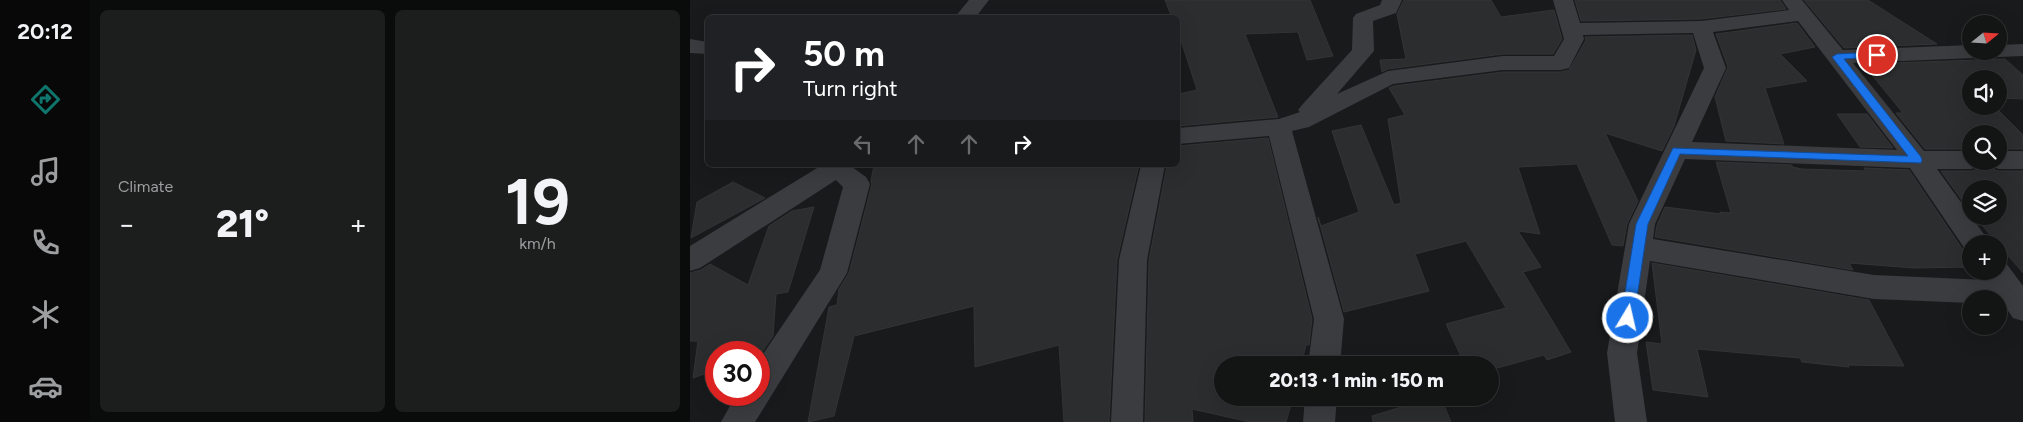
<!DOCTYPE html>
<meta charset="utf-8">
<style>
body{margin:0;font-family:Figtree,sans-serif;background:#1c1d1d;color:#f1f3f6;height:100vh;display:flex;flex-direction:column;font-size:19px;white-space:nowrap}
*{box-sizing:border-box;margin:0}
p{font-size:16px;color:#9d9ea0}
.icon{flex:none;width:28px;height:28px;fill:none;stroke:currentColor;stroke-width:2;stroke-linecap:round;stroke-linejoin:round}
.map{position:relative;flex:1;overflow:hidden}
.details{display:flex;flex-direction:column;gap:10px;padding:10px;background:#0a0b0b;width:600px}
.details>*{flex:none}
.guide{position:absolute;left:15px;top:15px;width:475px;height:152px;border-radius:8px;box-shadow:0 5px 20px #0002,0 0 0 1px #323334;background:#202124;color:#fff;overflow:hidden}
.needle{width:32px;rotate:72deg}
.buttons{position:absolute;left:1272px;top:15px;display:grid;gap:10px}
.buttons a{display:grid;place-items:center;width:45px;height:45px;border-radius:50%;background:#131414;box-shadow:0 5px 20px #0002,0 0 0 1px #323334;font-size:25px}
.speed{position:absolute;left:15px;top:341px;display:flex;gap:10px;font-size:25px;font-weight:700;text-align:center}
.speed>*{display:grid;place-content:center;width:65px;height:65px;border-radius:50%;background:#131414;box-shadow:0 5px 20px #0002,0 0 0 1px #323334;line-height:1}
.speed .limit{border:8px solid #d22;background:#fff;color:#111}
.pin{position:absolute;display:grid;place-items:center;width:42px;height:42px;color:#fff;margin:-21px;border:2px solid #fff;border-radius:50%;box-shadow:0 1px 5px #0007}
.me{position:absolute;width:55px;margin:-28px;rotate:9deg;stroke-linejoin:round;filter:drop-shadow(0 0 4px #0008)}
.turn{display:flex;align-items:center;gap:18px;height:105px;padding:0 15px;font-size:22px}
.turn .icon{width:65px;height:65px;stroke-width:2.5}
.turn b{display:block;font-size:35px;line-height:42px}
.lanes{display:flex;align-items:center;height:48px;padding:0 15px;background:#0003;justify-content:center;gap:25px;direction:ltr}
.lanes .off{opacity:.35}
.big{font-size:38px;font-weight:800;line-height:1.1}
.details .widget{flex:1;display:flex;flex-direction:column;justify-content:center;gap:8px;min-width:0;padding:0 18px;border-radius:8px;background:#1c1d1d}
.details .dial{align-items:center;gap:0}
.dial b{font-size:65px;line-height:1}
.heat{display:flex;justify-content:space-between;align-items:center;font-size:28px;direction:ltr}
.details .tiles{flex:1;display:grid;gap:10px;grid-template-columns:repeat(2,1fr)}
.trip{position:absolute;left:524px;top:356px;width:285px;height:50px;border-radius:25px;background:#131414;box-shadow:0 5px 20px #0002,0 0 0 1px #323334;font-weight:800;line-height:50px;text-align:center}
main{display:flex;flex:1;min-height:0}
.dock{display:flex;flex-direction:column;width:90px;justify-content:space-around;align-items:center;background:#080808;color:#9d9ea0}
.dock .icon{width:35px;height:35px}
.dock .selected{color:#0f766e}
.dock b{font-size:22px;color:#f1f3f6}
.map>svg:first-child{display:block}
</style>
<main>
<nav class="dock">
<b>20:12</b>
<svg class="icon selected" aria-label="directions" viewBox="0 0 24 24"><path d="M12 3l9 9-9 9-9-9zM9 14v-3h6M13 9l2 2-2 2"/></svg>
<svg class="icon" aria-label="music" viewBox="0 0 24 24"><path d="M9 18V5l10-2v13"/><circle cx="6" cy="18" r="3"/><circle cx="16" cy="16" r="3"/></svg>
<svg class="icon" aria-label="phone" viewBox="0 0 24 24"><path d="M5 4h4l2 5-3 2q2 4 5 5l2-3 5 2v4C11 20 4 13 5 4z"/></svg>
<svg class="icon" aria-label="climate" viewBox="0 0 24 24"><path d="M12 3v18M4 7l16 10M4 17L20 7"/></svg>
<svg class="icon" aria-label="car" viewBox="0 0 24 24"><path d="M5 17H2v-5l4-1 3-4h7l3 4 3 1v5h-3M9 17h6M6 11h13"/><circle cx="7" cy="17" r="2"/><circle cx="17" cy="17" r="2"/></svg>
</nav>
<section class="details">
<div class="tiles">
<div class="widget"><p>Climate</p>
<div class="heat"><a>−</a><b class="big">21°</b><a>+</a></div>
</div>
<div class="widget dial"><b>19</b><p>km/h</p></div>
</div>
</section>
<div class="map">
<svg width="1333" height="422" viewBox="0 0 1333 422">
<rect width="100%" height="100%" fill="#191a1b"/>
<path fill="#2c2d2f" stroke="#343437" d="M475,0H620L643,56L617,60L608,32L555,34L588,117L488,126V94L507,90L488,31V18H482Z
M714,0H801L811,17L864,10L872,39L863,54H813L698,69L692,72L690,60L716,59L707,14Z
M885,0H1090L1096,9L1011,19L891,21Z
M1114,0H1178L1247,44L1154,48Z
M1107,23L1125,47L1090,54L1117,81L1075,88L1094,144L1036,141L1025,97L1038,67L1026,34Z
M1002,35L1006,50L984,126L972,151L915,133L948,201L937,224L933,246L922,245L887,164L828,167L850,234L828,231L851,267L833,272L881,352L857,360L854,355L800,370V365H775L756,324L816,308L776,241L725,254L739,291L654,312L628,217L631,226L669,212L642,131L671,125L704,205L711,203L698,119L715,115L699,88L704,86L813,72H871L879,70L896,40L895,37Z
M1315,59L1333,75V99L1309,98V79H1281V106H1304L1333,135V149H1309V134H1281V149H1235L1206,113H1213L1173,64Z
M1147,114H1177L1203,148L1170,147Z
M578,138L622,319L619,345H616L611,365H532V398H603L596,422H560L502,409L503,422H455L459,260L477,165H488V146Z
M1295,161L1299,168L1308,171H1333V273L1284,216H1309V189H1281V213L1251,171H1282L1291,168Z
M1026,162L1102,165V167L1112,169L1176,171L1174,168L1219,170L1275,253L1281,255V267L1224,268L1159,263L1163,270L965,237L967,225L975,207L1031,214L1030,212L1041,213Z
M184,165H449L427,260L419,422H374L369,345L285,367L284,306L164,336L144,416L118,422L139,307L147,305L149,289L159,273L182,184L181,181Z
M43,182L75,198L1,238L7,202Z
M124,207L98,292L86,294L83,336L70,355L69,352H26V370L3,378L8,341H0V273L11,270L20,264L58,285L79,226L102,211Z
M962,263L1179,300L1214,366L1158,365L1159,367L1112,362L1110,358L1007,349L1018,397L963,390L956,342L972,344Z
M741,398H751L761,422H683L682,416Z"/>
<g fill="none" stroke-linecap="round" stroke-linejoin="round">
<path fill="#3b3c40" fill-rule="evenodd" d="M279,0H299L285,18H264Z
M692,0H712L706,13L683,21L684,51L647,94L698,71L813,56H864L874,39L863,0H883L890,23L1011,21L1099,10L1092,0H1112L1153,50L1281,45V51H1309V45L1333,44V56L1163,63L1234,151H1281V161H1293L1290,166L1281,169H1247L1301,244H1281V253L1277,252L1220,168L995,159L965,224L963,239L1184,275L1297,280L1292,271H1309V261L1316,263L1333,286V321L1323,318L1314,305L1309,304V299H1281V303L1184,299L960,261L947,353L957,422H925L917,353L939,224L1014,68L1003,33L893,35L894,39L879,68L871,70H813L703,84L619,127L602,131L654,319L650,365H618L624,319L579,136L488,144V128L589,119L610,112L608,110L612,105L662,50L663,18L666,14L690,5ZM1108,21L1207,150H1208L1002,142L1036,68L1023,32Z
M0,39L18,42V54L0,53Z
M1309,151H1333V169H1309L1300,166L1297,161H1309Z
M132,165H163L162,167L176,177L180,184L157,273L65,422H31L46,395H69V360L130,270L153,187L146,180L10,268L0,271V246Z
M451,165H475L457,260L453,422H421L429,260Z
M615,398H647L645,422H613Z"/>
</g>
<path fill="#1a73e8" stroke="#114b97" d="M1187,52L1190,53V57L1154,59L1231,157L1232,160L1231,163L990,154L958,224L944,318L942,322L938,323L933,322L931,318L946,224L983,148L1218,156L1142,57L1147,54Z"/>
</svg>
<div class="buttons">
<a><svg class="needle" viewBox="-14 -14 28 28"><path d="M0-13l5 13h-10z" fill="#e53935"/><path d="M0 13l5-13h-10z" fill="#9d9ea0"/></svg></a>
<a><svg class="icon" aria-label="sound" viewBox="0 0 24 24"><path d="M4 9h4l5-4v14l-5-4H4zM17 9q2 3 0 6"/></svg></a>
<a><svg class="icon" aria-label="search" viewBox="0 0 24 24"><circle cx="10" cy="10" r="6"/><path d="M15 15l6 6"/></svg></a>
<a><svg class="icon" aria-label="layers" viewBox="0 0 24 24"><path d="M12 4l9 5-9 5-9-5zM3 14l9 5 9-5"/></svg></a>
<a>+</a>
<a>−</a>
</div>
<div class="speed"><div class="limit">30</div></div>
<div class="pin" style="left:1187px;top:55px;background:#d93025"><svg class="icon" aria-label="arrive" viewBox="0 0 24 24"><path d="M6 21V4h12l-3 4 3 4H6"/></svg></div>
<svg class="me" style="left:938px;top:318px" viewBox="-20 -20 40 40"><circle r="17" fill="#1a73e8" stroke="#fff" stroke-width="3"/><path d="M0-11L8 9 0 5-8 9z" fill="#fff"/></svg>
<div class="trip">20:13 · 1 min · 150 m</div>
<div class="guide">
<div class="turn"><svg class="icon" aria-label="right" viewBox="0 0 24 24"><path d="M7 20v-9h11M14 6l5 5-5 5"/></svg><div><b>50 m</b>Turn right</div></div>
<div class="lanes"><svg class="icon off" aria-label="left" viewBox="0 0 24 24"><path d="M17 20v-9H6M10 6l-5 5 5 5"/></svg><svg class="icon off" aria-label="ahead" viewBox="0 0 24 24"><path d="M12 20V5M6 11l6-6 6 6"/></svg><svg class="icon off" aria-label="ahead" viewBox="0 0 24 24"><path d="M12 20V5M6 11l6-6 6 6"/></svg><svg class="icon" aria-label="right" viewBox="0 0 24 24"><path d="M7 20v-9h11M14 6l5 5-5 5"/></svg></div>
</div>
</div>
</main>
